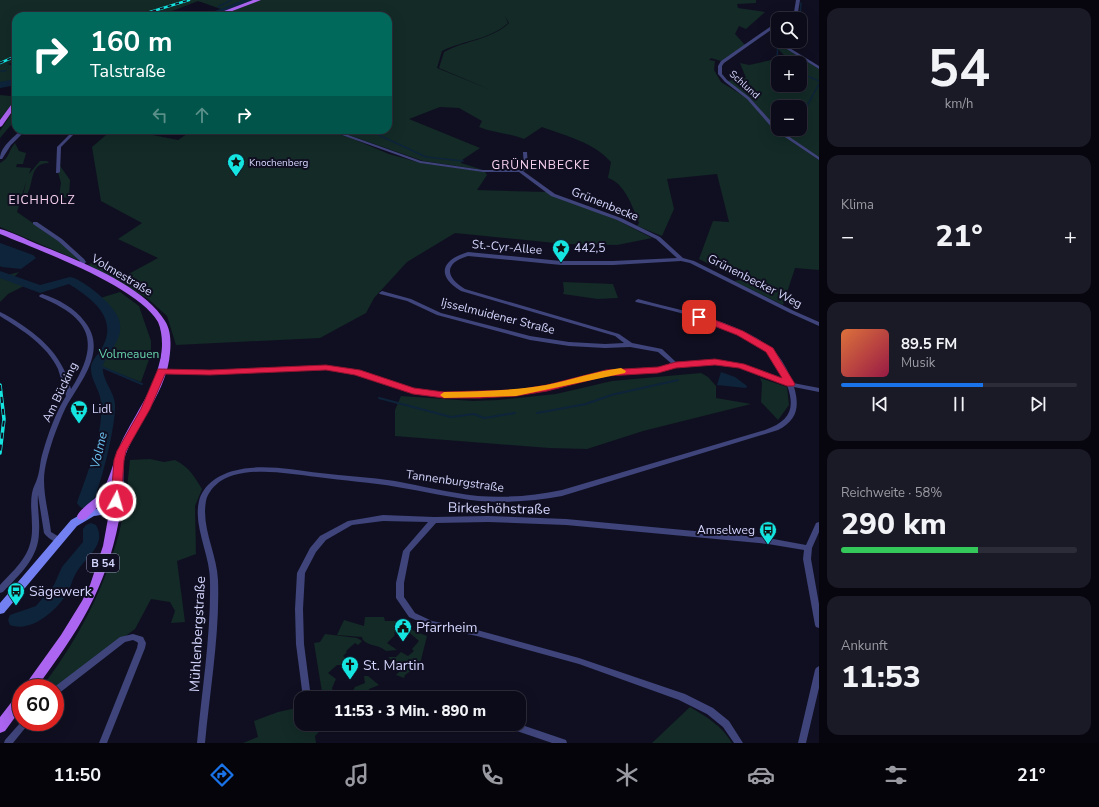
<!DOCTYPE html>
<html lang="de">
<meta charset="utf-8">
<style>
body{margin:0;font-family:"Nunito Sans",sans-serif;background:#1a1926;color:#f1f3f6;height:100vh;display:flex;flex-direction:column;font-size:15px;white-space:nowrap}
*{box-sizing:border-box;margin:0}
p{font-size:13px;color:#9a9ba2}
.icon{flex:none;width:22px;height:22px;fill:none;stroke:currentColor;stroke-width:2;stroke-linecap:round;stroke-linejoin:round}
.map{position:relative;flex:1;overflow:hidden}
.details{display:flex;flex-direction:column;gap:8px;padding:8px;background:#07060e;width:280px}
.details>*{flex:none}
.top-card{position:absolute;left:12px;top:12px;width:380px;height:122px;border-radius:12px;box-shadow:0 4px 16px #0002,0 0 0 1px #2c2b38;background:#00695c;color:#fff;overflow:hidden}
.controls{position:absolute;left:771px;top:12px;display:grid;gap:8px}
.controls a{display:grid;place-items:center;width:36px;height:36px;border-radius:8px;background:#0c0b19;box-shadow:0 4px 16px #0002,0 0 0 1px #2c2b38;font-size:20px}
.speed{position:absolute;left:12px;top:679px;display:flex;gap:8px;font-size:20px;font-weight:700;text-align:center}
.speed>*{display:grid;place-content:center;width:52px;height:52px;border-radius:50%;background:#0c0b19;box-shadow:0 4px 16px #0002,0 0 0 1px #2c2b38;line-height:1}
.speed .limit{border:6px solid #d22;background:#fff;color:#111}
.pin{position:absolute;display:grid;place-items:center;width:34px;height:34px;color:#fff;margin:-17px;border-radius:8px;box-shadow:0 2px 6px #0006}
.me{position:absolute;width:44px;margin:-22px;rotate:6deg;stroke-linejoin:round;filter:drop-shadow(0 0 3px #0008)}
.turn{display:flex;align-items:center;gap:14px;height:84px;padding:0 12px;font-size:18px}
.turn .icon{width:52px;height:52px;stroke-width:2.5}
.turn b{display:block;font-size:28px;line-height:34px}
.lanes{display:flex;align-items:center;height:38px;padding:0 12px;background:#0003;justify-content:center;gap:20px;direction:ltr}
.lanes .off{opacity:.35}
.big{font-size:30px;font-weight:800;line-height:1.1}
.details .widget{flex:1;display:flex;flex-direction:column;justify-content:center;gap:6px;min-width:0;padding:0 14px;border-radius:12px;background:#1a1926}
.details .dial{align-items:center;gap:0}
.dial b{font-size:52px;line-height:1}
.song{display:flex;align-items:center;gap:12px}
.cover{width:48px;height:48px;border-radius:6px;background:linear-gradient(135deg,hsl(20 70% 55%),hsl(340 70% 35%))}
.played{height:4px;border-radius:2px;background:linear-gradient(90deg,#1a73e8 60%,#2c2b38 60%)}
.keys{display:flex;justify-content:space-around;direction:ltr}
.heat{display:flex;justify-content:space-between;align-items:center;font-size:22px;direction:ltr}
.charge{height:6px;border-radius:3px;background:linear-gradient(90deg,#34c759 58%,#2c2b38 0)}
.trip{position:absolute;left:294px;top:691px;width:232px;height:40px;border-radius:12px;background:#0c0b19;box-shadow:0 4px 16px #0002,0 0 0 1px #2c2b38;font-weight:800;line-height:40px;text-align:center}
.tab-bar{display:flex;height:64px;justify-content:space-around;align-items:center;background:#05040a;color:#9a9ba2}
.tab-bar .icon{width:28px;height:28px}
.tab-bar .on{color:#1a73e8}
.tab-bar b{font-size:18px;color:#f1f3f6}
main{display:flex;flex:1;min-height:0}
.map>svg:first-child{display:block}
</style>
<main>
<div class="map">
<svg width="819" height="743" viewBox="0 0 819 743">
<rect width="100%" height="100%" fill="#100f21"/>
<path fill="#132a26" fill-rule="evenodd" d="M0,0H756V3L737,4L738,8L765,12L746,29L739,26L735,34L745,45L721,61L711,58L709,60L715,61L714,70L721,82L747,98L774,129L819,160V270L795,268L783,305L734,281L741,280L699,259L713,221L729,222L717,174L667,179L674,209L662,236L637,226L639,223C633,208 625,183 608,178L611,162C593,142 566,136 542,127L524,139C509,133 494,133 479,127L482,121L459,108L440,107L409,119L480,148L462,160L461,163L483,170L423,161L334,130H388V16H237L238,15L198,1L175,10L152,16H16V61L8,64L16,67V83L0,86ZM505,16L509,23C491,40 466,40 444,52L439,68L491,90L437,68L442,51C464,40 489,40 508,23Z
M778,41H787L784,47L819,69V158L777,129L749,97L727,81L746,78L740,63L749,65L776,59L777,57L780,61L788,59L777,48ZM777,60L783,63H800V85H778L779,63ZM778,107H800V129H778Z
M16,94V98L0,120V95L10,96Z
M16,107V119L0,138V131Z
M112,130L143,131L142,133L178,140L193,130H324L351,138L389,154L421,163L485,172L487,175L477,190L547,192L617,220L652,238L617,245L565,244L455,233L407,262L374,298L366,313L320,338L176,345L167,316L147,298L88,265L93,262L123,277L158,258L118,239L142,223L101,201L92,147Z
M15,143L19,151L26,153L23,164H17L16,167L31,168L29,174L40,161H47L49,163C28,163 35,184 26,196H23L26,182L17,212L63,244L80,261L0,227V163C10,158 8,151 15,143Z
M58,163L70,180L69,198L59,197L61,183L58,172Z
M19,272L11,280L24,286L8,294L0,302V277Z
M563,282L613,284L618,298L598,299L563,294L564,291Z
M120,292L139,306L151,341V354L141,382L97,365C100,360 105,355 108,350C119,330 112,315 97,299Z
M701,373L708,377L716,386V398L751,404L643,431L587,449L549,448L395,436V410L401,396L473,401L498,400L556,394L612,381Z
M760,378L787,387L789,405L778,420L761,402L762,383Z
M150,459L164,462L175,460C189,467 194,476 202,489L195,506L196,554L177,561L185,622L171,623L175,611L170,602L151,599L135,629L55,688H41C73,647 100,598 115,547C124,519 127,489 130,460Z
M365,617H384L385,621H398L414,631L427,636L420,664L405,675L404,678L396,675L400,671L394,666L396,664L388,657H396L401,652L408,656L414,651L412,649L419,641L404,628L398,634L394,632L395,635L387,643L397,650L386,651C378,644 370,647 363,640L362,637L337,635L344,620L364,626Z
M325,634L357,638L362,641L358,645L355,643L346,651L347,652L343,656L345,658L341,665H337L328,673L336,679L332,688L333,692L338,694L348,690L353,691L355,687L365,683L364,676H368L379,685L369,689L367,695L358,696L359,698H323L314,643L320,642Z
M301,707V724H326L315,736L316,743H243L258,737L254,721L278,712Z
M690,707C707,717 722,726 732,743H652Z"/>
<path fill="#0e243b" d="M0,243L33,255L36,258L21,269L2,267L0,266Z
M721,372L735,377L747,386L746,388L717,385Z"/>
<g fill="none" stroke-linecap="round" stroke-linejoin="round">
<path stroke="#0e243b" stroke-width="1.5" d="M801,3L800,16L804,21
M218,7L231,0
M778,41L777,60L781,63
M13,70L16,69
M1,71H6
M800,73L819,81
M800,113H803L819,84
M368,130L426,157L463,161"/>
<path stroke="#0e243b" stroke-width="2" d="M97,365L142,384
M379,398L451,417L474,414L484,418L515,413
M537,413L586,404L611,395L678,380"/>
<path fill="#0e243b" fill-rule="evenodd" d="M243,0H254L213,16H202Z
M16,79V85L0,88V82Z
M0,271L40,285L70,277L74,278C88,284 119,308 120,324C122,343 106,353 103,366C101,379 114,391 115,404C116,425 101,488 90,507L85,509L80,507L77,503C87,474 104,433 101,402C100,390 90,379 91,367C91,360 100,353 103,346C118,317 91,298 69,284L40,293L0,278Z
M91,523L96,525C108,546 83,558 75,575C72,580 71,586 68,592C57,610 32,633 10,625L8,620L10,615L36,606L54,585L62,567L83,542V529L86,525Z"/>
<path fill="#3f447b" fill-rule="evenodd" d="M796,0H800L797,18L795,19L793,18Z
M180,15H188L190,16H178Z
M800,20H801L806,27L800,33V30L802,27L800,24Z
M777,22H778V25L724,63L722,66V74L727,80L749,97L778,129L819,157V160L773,129L747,99L725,82L718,74V66L721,61Z
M787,41H791L788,44V47L819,66V69L785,48L784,44Z
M21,130H26L11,145L2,159H0C0,147 13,138 21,130Z
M74,130H78L61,147L60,172L58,173H56L57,147Z
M328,130H334L421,161L483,170H519L524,166L523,153V152H527L528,167L523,171L555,194L621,218L660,237L683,258L694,261L794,311L819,322V326L790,313L690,263L681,261L613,265H561L468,256C444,263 445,277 465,289L619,334L632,343L662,349L677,363L715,360L741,364L786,380C781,370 776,359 768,351C761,345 753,341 745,337C711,319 673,311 636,302L635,301L638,299C675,309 714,316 749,334C757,338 765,343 772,349C782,358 788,371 793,383L819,388V392L794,387C800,407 797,420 778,430L562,496C535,501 507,503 479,501C451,498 424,491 397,487C371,482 344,481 317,477C291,474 261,468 234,475C222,478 209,488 206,501C201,528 217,554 218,580C220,633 210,690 205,743H197C202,689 211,635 210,581C210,554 193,527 199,501C203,485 218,475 233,471C261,463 292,470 320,473C345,476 370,477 395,481C422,486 450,493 478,496C506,498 534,496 562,490L765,430C789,421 796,410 787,385L740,368L715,364L676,367L658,372L606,375L547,390L517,395L480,397H443L413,393L355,375L327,370L210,374L159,372L158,371L159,370L161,369L210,370L327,366L356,371L414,389L443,393H480L517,391L547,386L606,371L658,368L672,364L658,352L630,347L605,348L569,346L530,340L437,315L407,301L380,294L379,293L382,291L411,299L441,313L530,336L569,342L605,344L624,343L615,336L461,291C436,276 441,260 468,252L561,261H613L677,258L656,239L617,220L551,196L519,172H483L420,163Z
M33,222H37L62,239L84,259L86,262C84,265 81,267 77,266L76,265L80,262V261L58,241L33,224Z
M42,294C58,299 75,308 85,322C108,351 80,382 66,407C61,417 57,428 53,439C49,452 44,467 44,480C44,497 49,515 51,532L61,538L62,540L61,542C55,544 47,537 44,533L38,495C37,507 40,520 39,532C39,558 19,575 3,592L0,593V585C18,566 33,554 32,526C32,515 30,504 32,493C33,487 36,483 37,479C40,471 40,462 42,455C48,434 55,414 66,396C63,387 61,378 58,369C47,345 22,330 0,316V312C7,315 13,319 19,323C45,340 63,358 71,389C101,342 91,318 40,297L39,296L40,295Z
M383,515L434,517L488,516L566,519L768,538L806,545L816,523L819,522V532L812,548L811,559L819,604V628L816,627L815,625L803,559L804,550L768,544L566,525L488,522L436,523L410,552L404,583V597L415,613L432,621L477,630L579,658L685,694L713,708L729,721L743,743H734L723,727L707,714L679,700L579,664L477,636L431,627L409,617L396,598V583L403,551L428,522L383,521L352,525L326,540L316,552L305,573L303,609L304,644L311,698H303L296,644L295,609L297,573L310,548L320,536L348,521Z
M133,634L143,637L146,643L145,648L107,743H99L137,648L138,643L137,642L133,640L125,642L58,694L55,695V688H53L120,637Z
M819,666V688L806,743H798L815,670L816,668Z
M21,722H30L13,743H4L5,740Z
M337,724H366L365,727L362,728H341L338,727Z
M504,724H519L566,740L567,743H552L505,727Z"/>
<path fill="#7380f2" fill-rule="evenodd" d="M103,507L117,508L119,510L117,512L114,513L94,516L77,526L4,613L0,614V603L71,520L85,512Z"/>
<path fill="#ab65f0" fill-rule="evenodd" d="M253,0H261L219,16H211Z
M16,100V106L2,126L0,127V120L14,101Z
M0,229C12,232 25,239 37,244C75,259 144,285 165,321C171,330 171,343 170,353C167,391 138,422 125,456C122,468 124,480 123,493C122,502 121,511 119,520C106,589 78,632 36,688H23L61,635L82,601L90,585L103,546L113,491L86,519L82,520L78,519L77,516C83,505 98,499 104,488C112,473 114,458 121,443C135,414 156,387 161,355C163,345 162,331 158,322C138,286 38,250 0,234Z
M21,693V709L5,731L0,733V717L17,695Z"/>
<g stroke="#15e5e0" stroke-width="2.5">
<path id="rail-far1" d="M137,16L189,0
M0,63L16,56"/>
</g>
<g stroke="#15e5e0" stroke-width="3.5">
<path id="rail" d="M0,385L4,419L0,453"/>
</g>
<use href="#rail-far1" stroke="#100f21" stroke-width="1.5" stroke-dasharray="4" stroke-linecap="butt"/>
<use href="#rail" stroke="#100f21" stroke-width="2" stroke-dasharray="6" stroke-linecap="butt"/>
</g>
<path fill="#e11d48" stroke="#92132f" d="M696,315H702L743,331L773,348L795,384L794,386H787L739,368L715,365L676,368L658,373L606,376L547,391L516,396L480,398H444L413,394L355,375L326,370L210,375L165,374L150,409L126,451L124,460L121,501L116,505L111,501L114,460L117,451L141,409L158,369L210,370L326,365L360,370L414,388L444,392L516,390L547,385L606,370L658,367L676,362L715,359L744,364L782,378L766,352L737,335L696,319Z"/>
<path fill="#f59e0b" d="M621,368L626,371L625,373L516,396L444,398L440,395L444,392C478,391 512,391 546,385C571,380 596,371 621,368Z"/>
<defs>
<g id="sight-pin" transform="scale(0.9)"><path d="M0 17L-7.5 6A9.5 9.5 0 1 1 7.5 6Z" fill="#15e5e0" stroke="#100f21"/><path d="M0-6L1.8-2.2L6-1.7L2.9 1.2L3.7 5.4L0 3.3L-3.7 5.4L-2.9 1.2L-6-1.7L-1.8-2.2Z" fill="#111"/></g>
<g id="supermarket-pin" transform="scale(0.9)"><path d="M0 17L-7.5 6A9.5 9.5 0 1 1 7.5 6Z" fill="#15e5e0" stroke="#100f21"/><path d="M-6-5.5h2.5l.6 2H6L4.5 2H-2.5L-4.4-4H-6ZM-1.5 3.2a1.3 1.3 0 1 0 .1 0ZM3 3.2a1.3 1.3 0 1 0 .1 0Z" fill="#111"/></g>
<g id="bus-pin" transform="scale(0.9)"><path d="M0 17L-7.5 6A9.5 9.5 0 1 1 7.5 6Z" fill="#15e5e0" stroke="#100f21"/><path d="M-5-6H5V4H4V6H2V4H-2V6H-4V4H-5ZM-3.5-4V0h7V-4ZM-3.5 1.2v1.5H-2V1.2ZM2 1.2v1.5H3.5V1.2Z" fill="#111"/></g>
<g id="civic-pin" transform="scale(0.9)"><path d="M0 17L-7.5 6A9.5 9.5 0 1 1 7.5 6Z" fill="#15e5e0" stroke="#100f21"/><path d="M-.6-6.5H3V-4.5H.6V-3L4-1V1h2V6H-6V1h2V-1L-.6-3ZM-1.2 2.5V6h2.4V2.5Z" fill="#111"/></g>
<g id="church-pin" transform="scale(0.9)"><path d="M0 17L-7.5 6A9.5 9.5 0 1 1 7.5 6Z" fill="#15e5e0" stroke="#100f21"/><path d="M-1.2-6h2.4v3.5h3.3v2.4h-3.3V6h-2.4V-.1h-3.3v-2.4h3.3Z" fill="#111"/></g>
</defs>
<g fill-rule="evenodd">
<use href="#sight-pin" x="236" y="162"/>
<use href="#sight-pin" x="561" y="248"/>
<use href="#supermarket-pin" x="79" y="409"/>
<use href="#bus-pin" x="768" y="530"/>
<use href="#bus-pin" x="16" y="591"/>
<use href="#civic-pin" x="403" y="627"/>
<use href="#church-pin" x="350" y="665"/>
</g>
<g text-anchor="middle" stroke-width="4" stroke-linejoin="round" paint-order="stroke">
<g font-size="10" fill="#d3d4fb" stroke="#100f21">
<text transform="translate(745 84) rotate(42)" y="4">Schlund</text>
</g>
<g font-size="10" fill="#d3d4fb" stroke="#100f21" text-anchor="start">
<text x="249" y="166">Knochenberg</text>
</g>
<rect fill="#100f21" stroke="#9899ba" stroke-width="1" x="87" y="554" width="32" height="18" rx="3"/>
<g font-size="11" font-weight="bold" fill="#d3d4fb">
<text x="103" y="567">B 54</text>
</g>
<g font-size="12" letter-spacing="1" fill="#fbd5f2" stroke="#100f21">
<text x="541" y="169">GRÜNENBECKE</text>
<text x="42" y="204">EICHHOLZ</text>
</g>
<g font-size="12" fill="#d3d4fb" stroke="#100f21">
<text transform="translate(605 204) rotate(22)" y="4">Grünenbecke</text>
<text transform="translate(507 247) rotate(5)" y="4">St.-Cyr-Allee</text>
<text transform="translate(122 275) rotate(31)" y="4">Volmestraße</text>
<text transform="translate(755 281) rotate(27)" y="4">Grünenbecker Weg</text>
<text transform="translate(498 316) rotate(14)" y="4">Ijsselmuidener Straße</text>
<text transform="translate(60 392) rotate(-64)" y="4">Am Bücking</text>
<text transform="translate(455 481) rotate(8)" y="4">Tannenburgstraße</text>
</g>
<g font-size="12" fill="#d3d4fb" stroke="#100f21" text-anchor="start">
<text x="574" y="252">442,5</text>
<text x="92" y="413">Lidl</text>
<text x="755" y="534" text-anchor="end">Amselweg</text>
</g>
<g font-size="12" fill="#66d4ab" stroke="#100f21">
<text x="129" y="358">Volmeauen</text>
</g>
<g font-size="13" font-style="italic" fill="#6bc3f1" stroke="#100f21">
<text transform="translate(98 450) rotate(-77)" y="5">Volme</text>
</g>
<g font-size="14" fill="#d3d4fb" stroke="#100f21">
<text transform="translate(499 508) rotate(1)" y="5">Birkeshöhstraße</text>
<text transform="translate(197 634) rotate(-87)" y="5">Mühlenbergstraße</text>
</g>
<g font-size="14" fill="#d3d4fb" stroke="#100f21" text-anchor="start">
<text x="29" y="596">Sägewerk</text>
<text x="416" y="632">Pfarrheim</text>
<text x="363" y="670">St. Martin</text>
</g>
</g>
</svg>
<div class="controls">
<a><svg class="icon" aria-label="search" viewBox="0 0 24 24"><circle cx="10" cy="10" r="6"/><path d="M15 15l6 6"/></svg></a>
<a>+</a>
<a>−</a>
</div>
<div class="speed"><div class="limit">60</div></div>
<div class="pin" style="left:699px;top:317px;background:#d93025"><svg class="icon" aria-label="arrive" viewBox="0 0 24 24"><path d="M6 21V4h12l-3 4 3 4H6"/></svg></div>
<svg class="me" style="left:116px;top:501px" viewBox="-20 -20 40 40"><circle r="17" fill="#e11d48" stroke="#fff" stroke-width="3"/><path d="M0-11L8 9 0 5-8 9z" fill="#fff"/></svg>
<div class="trip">11:53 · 3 Min. · 890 m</div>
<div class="top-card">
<div class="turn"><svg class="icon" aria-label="right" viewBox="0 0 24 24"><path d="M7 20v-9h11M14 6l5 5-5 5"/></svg><div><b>160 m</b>Talstraße</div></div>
<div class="lanes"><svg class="icon off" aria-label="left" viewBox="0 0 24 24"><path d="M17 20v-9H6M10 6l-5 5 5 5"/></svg><svg class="icon off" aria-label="ahead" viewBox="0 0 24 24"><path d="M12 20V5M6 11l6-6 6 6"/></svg><svg class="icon" aria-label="right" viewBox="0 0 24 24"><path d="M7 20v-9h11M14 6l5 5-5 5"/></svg></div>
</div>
</div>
<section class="details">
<div class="widget dial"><b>54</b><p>km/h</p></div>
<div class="widget"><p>Klima</p>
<div class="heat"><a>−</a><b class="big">21°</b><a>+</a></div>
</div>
<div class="widget">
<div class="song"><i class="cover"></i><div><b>89.5 FM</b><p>Musik</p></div></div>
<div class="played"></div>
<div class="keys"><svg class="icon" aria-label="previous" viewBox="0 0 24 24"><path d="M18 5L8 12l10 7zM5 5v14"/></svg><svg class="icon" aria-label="pause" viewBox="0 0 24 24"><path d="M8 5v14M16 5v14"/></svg><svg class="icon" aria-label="next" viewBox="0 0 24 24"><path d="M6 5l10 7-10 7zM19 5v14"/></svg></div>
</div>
<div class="widget"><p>Reichweite · 58%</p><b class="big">290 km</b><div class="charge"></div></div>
<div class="widget"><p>Ankunft</p><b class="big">11:53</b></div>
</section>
</main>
<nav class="tab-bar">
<b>11:50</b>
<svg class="icon on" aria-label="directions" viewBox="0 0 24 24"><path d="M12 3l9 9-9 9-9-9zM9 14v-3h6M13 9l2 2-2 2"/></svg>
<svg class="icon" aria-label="music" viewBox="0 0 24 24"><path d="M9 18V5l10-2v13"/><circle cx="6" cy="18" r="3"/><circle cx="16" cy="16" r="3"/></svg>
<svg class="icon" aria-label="phone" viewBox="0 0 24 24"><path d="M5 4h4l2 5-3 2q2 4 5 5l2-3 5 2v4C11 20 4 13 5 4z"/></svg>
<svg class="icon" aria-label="climate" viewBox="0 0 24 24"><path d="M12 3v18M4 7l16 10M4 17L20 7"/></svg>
<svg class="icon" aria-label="car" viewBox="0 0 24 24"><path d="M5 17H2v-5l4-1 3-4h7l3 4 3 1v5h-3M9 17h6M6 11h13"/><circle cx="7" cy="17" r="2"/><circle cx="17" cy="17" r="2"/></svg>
<svg class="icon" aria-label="filters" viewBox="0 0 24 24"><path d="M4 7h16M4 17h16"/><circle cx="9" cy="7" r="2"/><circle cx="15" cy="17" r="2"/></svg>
<b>21°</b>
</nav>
